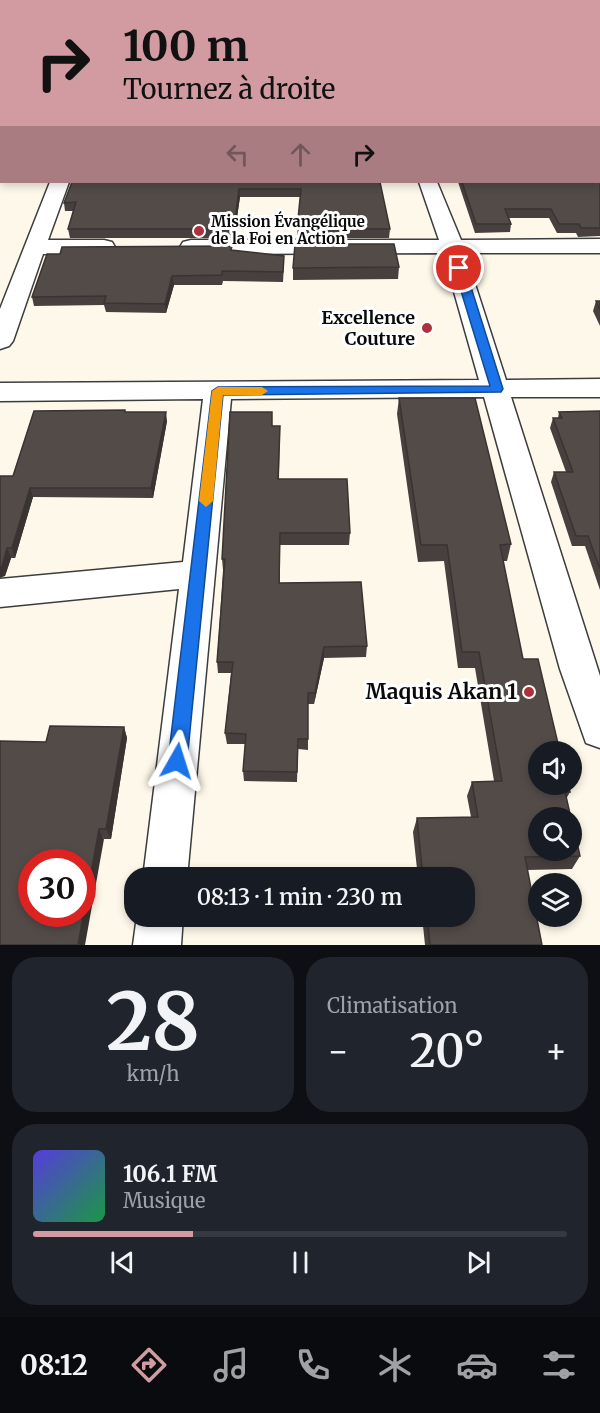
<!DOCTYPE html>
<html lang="fr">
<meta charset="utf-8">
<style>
body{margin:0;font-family:Merriweather,serif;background:#20242c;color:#f1f3f6;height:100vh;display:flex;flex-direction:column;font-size:22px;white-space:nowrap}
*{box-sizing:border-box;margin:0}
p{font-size:20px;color:#9ea1a6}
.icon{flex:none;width:33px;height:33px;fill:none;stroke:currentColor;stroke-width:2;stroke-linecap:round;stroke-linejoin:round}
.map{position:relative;height:945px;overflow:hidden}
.panel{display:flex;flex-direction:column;gap:12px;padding:12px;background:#0d0f14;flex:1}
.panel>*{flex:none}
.banner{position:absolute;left:0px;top:0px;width:600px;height:183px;box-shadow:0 3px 9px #0003;background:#d29ba2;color:#111;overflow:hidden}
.controls{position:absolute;left:528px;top:741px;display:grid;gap:12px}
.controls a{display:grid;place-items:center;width:54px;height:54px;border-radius:50%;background:#171b24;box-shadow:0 3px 9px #0003;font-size:30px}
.speed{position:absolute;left:18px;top:849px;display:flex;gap:12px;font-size:30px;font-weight:700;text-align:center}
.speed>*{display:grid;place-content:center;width:78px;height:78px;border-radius:50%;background:#171b24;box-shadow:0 3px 9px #0003;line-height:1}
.speed .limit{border:9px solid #d22;background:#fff;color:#111}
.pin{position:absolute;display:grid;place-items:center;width:51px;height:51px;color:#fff;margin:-26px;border:3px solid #fff;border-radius:50%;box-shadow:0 2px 6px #0007}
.me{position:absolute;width:66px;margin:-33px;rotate:6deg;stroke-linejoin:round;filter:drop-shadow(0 0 4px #0008)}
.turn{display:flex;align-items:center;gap:21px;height:126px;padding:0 24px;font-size:27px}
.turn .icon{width:78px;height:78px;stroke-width:2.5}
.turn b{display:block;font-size:42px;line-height:51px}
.lanes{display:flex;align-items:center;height:57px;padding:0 24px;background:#0003;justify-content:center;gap:30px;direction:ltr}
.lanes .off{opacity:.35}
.big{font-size:45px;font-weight:600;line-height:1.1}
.panel .tile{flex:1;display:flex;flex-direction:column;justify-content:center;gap:9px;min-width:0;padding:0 21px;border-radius:24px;background:#20242c}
.panel .dial{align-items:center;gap:0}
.dial b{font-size:78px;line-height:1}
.song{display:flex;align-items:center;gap:18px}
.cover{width:72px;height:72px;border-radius:9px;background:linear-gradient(135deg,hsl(250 70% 55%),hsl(140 70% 35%))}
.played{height:6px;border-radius:3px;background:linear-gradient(90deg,#d29ba2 30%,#363941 30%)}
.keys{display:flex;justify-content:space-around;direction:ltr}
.heat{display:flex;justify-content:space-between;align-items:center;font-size:33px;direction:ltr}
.panel .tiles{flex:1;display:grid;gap:12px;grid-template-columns:1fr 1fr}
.tile:last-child{grid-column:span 2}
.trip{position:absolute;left:124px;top:867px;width:351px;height:60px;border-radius:24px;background:#171b24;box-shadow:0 3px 9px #0003;font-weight:600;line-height:60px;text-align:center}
.tab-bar{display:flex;height:96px;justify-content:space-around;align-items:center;background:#090b0e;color:#9ea1a6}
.tab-bar .icon{width:42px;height:42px}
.tab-bar .on{color:#d29ba2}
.tab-bar b{font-size:27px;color:#f1f3f6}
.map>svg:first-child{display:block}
</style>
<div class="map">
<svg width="600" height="945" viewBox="0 0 600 945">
<rect width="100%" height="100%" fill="#fdf8e9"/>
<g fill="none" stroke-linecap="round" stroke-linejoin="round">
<g stroke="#3d3d3d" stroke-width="3">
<path id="street" d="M130,0H142L129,2Z
M249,0H261V2H249Z
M372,0H384L385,2H372Z
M598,24H600V32H598Z
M0,89H2V99H0Z
M0,154H2L0,166Z
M50,182H69L48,240H104L112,242L115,247L112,252L104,254H43L13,341L9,346L0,349V309Z
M419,182H437L461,240L600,239V253H465L506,380L600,379V397H511L600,676V748L586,743L560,669L484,397L231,399L187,878H143L179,589L0,607V579L183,562L203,399L0,401V383L479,380L443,253L191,254L183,252L180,247L183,242L191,240H439Z
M137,916H183L181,945H133Z"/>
</g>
<use href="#street" fill="#fff" fill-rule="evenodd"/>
</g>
<path fill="#47403e" d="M600,151V236L578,237L576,233H557L549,218H509L511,224L510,232L475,233L458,182H598Z
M72,182H380L390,229L389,238H297L300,197H240L234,238H70L68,229L74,211H65L64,203Z
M232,250L284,265L283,282L223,281L222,285H174L166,313L106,312L104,305L34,306L32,297Z
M399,267L398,279L293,280V268Z
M596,301H600V326L593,311Z
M399,398L511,544L507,561H503L523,659L570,792L566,799L580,856L572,869L527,870L542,945H425L422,916H465V878H418L413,832L417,818L471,817L467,796L472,782L494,781L475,668H458L444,561L418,562L397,414Z
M600,411V590L585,546H572L551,482L554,472H566L550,428L553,418H558L559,412Z
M125,412L167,421L153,498L33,497L15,558H11L5,576L13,476Z
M273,426H280L279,479L350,533L349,545H280V583L367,646L366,657L324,658L314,704H308V750L298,749L297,782L244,781L243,771L245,744H227L225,733L231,673H218L217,662L223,570L222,559Z
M124,727L127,738L111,839H104L46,742Z"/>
<path fill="#393432" d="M239,189L240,197L234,238V229Z
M172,276L174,285L166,313L165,304Z
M166,412L167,421L153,498L151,488Z
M30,488L33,497L15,558L12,548Z
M7,548L11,558L5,576L0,578V567Z
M324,647V658L314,704L315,693Z
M124,727L127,738L111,839L106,829Z
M99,829L104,839L85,945H78Z"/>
<path fill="#524b48" stroke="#393432" stroke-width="1.5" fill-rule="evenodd" d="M281,0H362V2H281Z
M449,0H528L529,2H449Z
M598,29H600V69L598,70Z
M598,81L600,82V139H598Z
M598,150L600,151V228H581L579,224H559L551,209H505L511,224H476L462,182H598Z
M72,182H380L390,229H297L301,189H239L234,229H68L76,202L64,203Z
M295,244H394L399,267L293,268Z
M232,246L231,250L284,256L283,272L222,271V275L172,276L165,304L104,303L106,296L32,297L47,254H60L62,247Z
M596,301H600V310Z
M399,398H475L511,544L500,545L523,659H538L560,752H538V784H568L570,792H565L571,818H538V850H572V820L580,856L525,857L542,945H430L427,916H465V878H423L417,818L478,817L472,782L502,781L479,652H462L447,545H421Z
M125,410V412H166L151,488H30L12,548H7L2,567H0V476H13L34,411Z
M600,411V569L588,536H576L554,472H573L553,418H562L559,412Z
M230,412H272V426H280L278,479H347L350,533H280L279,583L361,582L367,646L324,647L315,693H308V739H298L297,772L243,771L246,734L225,733L233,662H217L225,559H222Z
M50,726L124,727L106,829H99L78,945H0V741L46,742ZM32,862H82V914H32Z"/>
<path fill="#1a73e8" stroke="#114b97" stroke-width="1.5" d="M459,265L465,268L503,389L501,392L223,395L187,761L184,767L177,769L171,767L168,761L212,391L218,387L490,386L454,268Z"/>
<path fill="#f59e0b" d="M218,387H262L268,391L262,395H223L213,501L206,507L199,501L212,391Z"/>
<g fill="#ad303c" stroke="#fff" stroke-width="2">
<circle cx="199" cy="231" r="6"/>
<circle cx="427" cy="328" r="6"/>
<circle cx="529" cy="692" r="6"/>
</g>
<g text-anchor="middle" stroke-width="6" stroke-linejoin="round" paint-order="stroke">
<g font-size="15" font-weight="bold" fill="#0a0a0a" stroke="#fff" text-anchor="start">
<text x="211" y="227">Mission Évangélique<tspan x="211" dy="17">de la Foi en Action</tspan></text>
</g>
<g font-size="18" font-weight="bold" fill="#0a0a0a" stroke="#fff" text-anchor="end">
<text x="415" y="324">Excellence<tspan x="415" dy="21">Couture</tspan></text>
</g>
<g font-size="21" font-weight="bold" fill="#0a0a0a" stroke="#fff" text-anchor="end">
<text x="517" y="699">Maquis Akan 1</text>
</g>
</g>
</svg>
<div class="controls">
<a><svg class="icon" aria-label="sound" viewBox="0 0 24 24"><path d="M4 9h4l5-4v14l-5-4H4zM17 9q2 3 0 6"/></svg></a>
<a><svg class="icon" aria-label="search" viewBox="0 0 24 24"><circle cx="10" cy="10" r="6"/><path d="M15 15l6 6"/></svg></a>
<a><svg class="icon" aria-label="layers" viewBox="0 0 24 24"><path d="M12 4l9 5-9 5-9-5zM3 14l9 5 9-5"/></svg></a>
</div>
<div class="speed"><div class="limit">30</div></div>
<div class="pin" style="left:459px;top:268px;background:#d93025"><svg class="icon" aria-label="arrive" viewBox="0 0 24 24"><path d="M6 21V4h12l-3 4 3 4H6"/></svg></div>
<svg class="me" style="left:177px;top:761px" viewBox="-20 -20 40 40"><path d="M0-17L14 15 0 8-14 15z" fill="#1a73e8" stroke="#fff" stroke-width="4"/></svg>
<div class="trip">08:13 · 1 min · 230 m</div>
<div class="banner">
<div class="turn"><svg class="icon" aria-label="right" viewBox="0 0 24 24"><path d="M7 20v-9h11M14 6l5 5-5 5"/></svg><div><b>100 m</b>Tournez à droite</div></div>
<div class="lanes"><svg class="icon off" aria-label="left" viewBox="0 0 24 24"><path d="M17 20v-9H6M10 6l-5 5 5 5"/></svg><svg class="icon off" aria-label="ahead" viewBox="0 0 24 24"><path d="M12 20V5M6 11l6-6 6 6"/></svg><svg class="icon" aria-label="right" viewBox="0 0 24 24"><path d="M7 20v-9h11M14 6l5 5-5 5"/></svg></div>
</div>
</div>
<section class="panel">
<div class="tiles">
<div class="tile dial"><b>28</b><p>km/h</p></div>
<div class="tile"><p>Climatisation</p>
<div class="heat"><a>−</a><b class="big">20°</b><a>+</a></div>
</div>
<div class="tile">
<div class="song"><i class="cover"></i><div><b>106.1 FM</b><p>Musique</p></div></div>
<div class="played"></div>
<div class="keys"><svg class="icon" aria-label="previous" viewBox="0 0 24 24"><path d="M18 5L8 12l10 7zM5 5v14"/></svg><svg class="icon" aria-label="pause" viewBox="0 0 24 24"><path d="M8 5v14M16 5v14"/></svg><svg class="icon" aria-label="next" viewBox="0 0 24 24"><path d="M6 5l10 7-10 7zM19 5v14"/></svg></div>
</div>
</div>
</section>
<nav class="tab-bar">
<b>08:12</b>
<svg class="icon on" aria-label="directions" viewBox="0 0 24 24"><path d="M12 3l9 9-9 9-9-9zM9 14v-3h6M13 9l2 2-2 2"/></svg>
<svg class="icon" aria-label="music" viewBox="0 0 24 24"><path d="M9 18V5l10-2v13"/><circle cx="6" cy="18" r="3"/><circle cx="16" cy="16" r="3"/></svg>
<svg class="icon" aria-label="phone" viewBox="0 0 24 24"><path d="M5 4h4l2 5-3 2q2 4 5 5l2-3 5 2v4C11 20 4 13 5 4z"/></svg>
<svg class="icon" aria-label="climate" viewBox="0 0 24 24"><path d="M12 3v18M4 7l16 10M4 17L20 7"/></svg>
<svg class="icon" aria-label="car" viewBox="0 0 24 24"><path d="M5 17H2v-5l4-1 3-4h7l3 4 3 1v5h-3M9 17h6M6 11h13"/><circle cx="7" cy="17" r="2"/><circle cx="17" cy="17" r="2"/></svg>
<svg class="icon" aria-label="filters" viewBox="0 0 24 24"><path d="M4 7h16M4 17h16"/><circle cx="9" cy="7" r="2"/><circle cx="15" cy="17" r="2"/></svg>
</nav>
